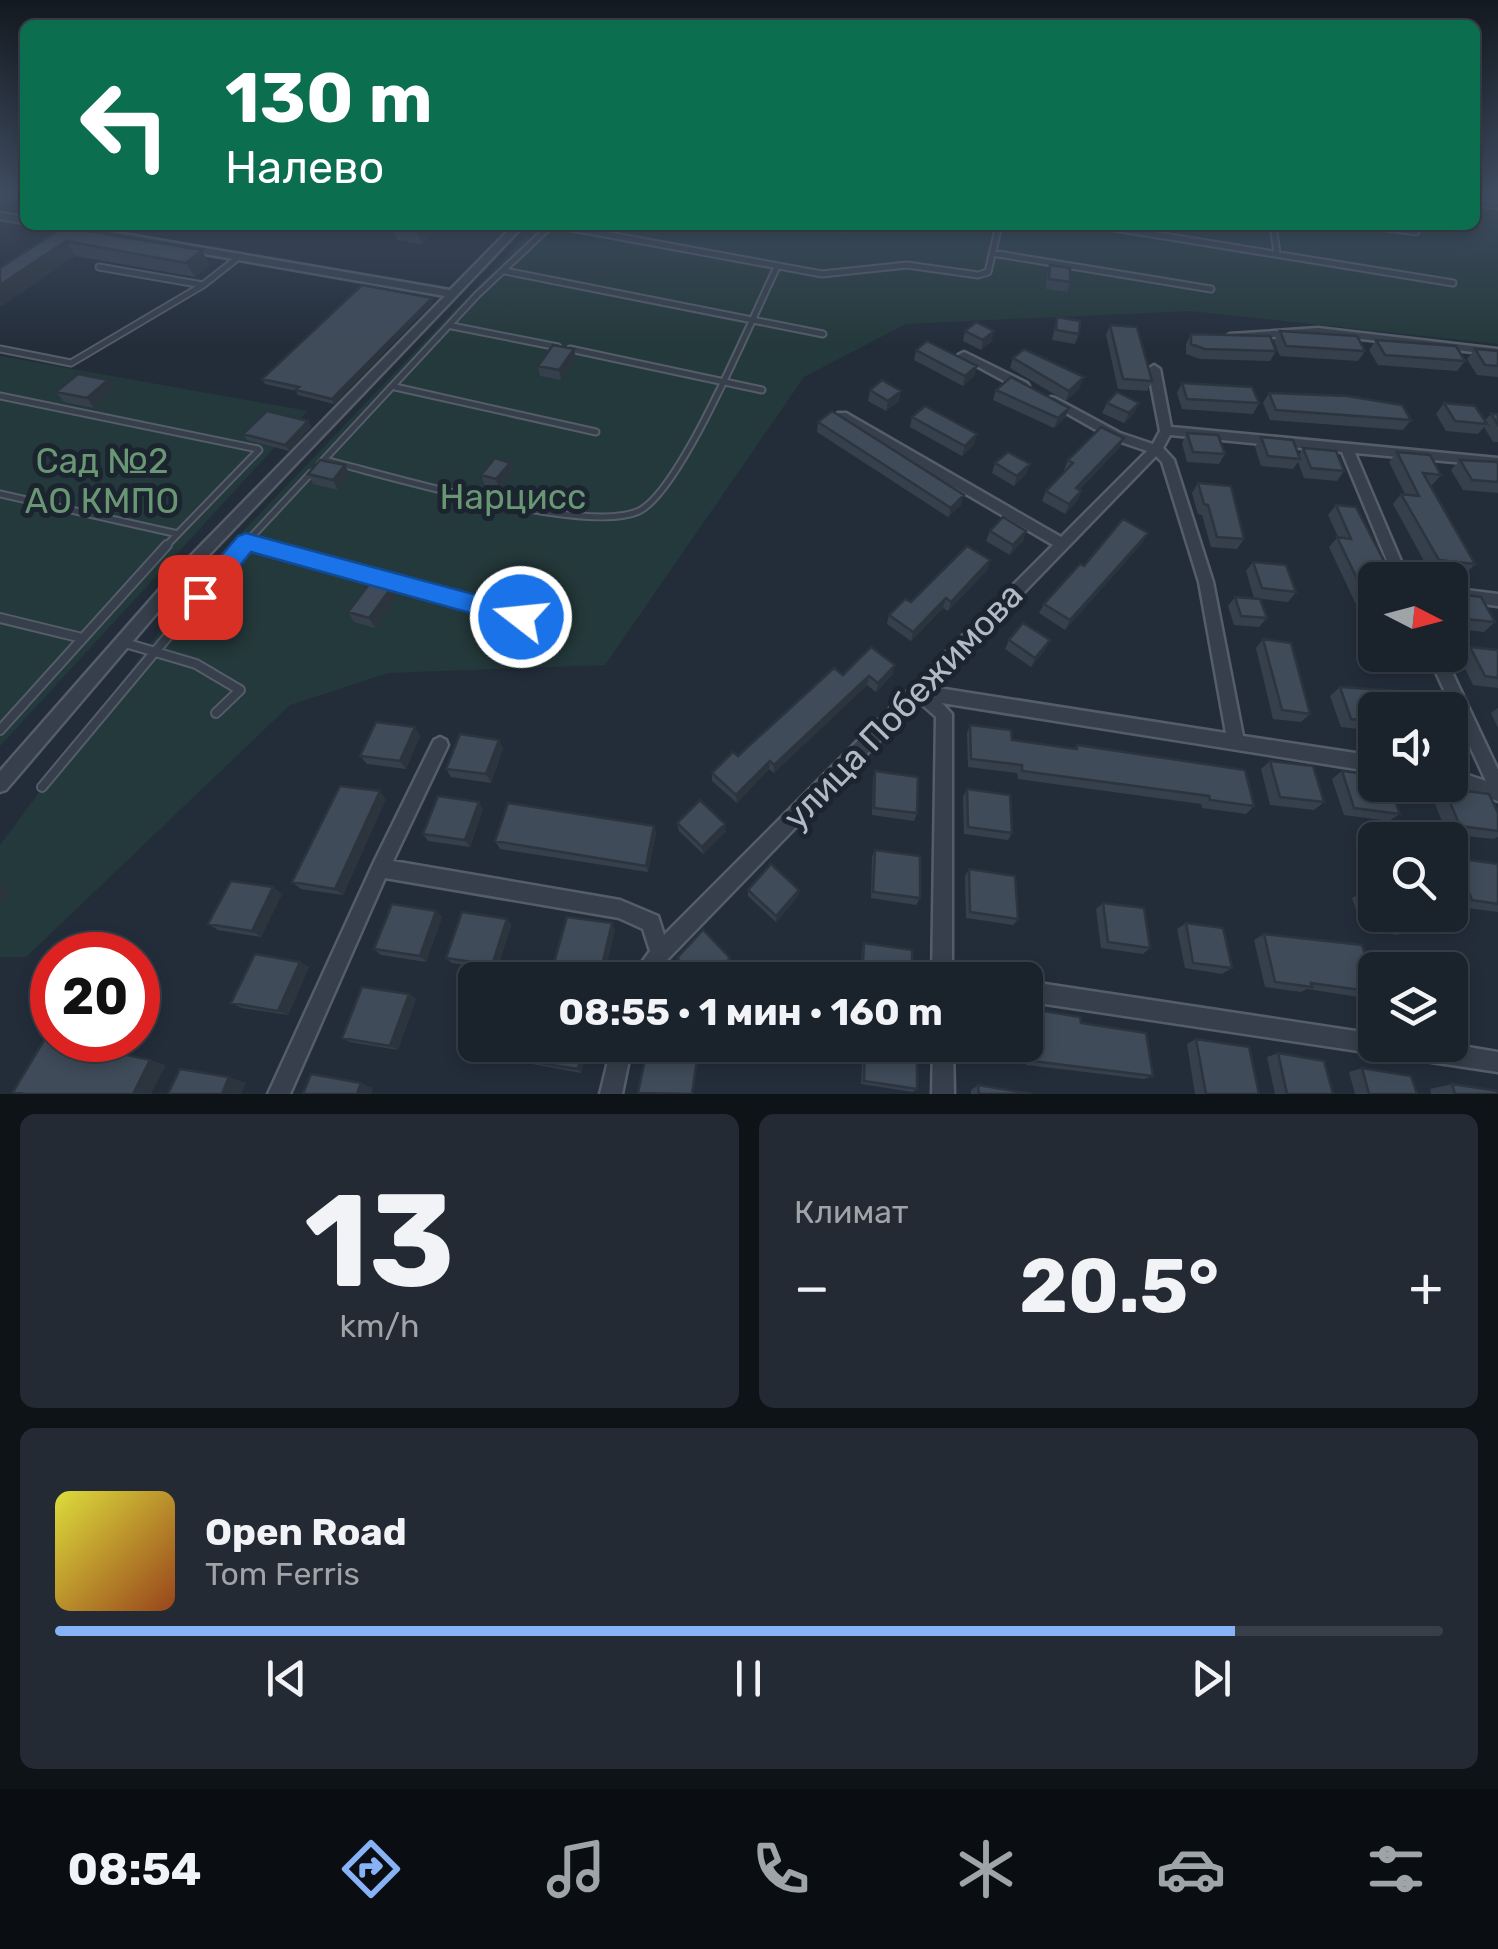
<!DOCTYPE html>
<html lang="ru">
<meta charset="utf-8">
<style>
body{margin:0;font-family:Rubik,sans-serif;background:#232a34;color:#f1f3f6;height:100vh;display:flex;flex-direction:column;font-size:38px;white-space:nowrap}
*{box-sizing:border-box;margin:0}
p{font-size:32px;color:#9fa4a9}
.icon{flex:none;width:55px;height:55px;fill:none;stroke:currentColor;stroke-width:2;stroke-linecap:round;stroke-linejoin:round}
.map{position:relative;height:1094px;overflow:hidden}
.panel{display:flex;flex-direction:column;gap:20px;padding:20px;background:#0e1318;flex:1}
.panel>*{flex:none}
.guide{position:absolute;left:20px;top:20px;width:1460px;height:210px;border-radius:15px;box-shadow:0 5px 15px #0003,0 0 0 2px #383f48;background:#0b6e4f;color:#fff;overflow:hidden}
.needle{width:65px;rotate:96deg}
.fabs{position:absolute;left:1358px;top:562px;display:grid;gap:20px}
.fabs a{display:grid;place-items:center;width:110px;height:110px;border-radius:15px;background:#1a222c;box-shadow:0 5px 15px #0003,0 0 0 2px #383f48;font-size:50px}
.speed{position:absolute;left:30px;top:932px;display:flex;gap:20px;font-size:50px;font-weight:700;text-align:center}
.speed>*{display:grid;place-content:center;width:130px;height:130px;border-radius:50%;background:#1a222c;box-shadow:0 5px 15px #0003,0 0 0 2px #383f48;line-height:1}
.speed .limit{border:15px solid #d22;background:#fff;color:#111}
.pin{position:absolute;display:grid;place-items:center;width:85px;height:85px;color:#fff;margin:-42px;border-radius:20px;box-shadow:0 5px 15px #0006}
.me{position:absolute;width:110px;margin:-55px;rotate:286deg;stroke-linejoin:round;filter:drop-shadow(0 0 8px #0008)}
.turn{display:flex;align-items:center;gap:35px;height:210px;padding:0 40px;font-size:45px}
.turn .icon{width:130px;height:130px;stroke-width:2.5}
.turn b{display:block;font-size:70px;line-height:85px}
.big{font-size:75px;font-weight:700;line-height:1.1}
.panel .card{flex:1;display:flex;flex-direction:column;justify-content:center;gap:15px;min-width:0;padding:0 35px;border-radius:15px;background:#232a34}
.panel .dial{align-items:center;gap:0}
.dial b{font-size:130px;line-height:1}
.song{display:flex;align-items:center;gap:30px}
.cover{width:120px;height:120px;border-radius:15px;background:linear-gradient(135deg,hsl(60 70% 55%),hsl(20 70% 35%))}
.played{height:10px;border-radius:5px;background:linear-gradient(90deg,#87b2f6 85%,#383f48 85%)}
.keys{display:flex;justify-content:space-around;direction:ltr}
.heat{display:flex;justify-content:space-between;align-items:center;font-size:55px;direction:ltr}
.panel .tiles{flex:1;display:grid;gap:20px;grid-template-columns:1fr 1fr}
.card:last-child{grid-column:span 2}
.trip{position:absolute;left:458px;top:962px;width:585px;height:100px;border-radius:15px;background:#1a222c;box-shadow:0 5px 15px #0003,0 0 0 2px #383f48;font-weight:700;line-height:100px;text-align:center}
.tabs{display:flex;height:160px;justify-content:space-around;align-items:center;background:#0a0e12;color:#9fa4a9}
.tabs .icon{width:70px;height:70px}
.tabs .current{color:#87b2f6}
.tabs b{font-size:45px;color:#f1f3f6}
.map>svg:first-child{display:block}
</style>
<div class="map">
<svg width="1498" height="1094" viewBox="0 0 1498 1094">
<rect width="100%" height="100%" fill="#232d3a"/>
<path fill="#24393b" d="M1475,193H1498V344L1190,311L906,324L804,377L605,665L388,673L290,705L26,957H0V845L203,573L536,225H1475Z
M0,356L308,411L0,746Z"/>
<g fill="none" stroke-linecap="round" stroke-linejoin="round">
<g stroke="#545d68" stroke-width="9">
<path id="lane-far1" d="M1475,203L1498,206
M555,225L822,274L907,265L978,275L988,272L999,225
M827,225L845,228
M1096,225L1453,283
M1273,225L1277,253
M1365,225L1416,232L1413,225
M992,253L1211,289
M99,267L203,285L240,256
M505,271L823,334
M452,326L558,347
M0,349L71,363L203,285
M570,349L762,390
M395,387L596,432
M0,396L258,449
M325,460C386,475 587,536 639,511C682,490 753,315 777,267
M320,464L477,295L551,225
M0,494L178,534
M246,542L264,547
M165,547L259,450
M242,547L311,473"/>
</g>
<g stroke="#545d68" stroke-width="12">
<path id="lane" d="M255,545L556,627
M0,618L82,638
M125,643L196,664L240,690L216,713
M0,730L167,545
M42,787L244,545"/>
</g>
<g stroke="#545d68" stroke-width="5">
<path id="street" d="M0,213L25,217V223L0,219Z
M50,225H71L450,290L514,225H524L185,580L6,790L0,792V771L175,572L445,296L55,228Z
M1318,328L1498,349V355L1318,334L1230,340L1225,337L1230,334Z
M964,352L1027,383L1029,386L1027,389H1019L960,357L958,355Z
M1154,365L1160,369L1171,427L1498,458V466L1355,453L1409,580H1395L1342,452L1170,435L1163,448L1174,460L1213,582L1243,736L1375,756V772L942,703L952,714V980H932L936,717L918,701L667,960L651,980H629L650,951L643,929L619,918L385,878L290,1094H268L374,862L434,740L440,737L446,740L448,745L393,861L620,900L658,916L664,935L1053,545L838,419L836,416L838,413H846L1061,537L1147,451L1112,439L1045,401L1051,397L1055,398L1120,433L1153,444L1160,431L1148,369ZM1156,456L1162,462L1199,582L1226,733L932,687Z
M1450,588L1498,594V606L1450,600Z
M1428,655H1444L1498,770V801L1450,785V769L1486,781Z
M1025,981L1375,1034V1045L1450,1044L1498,1052V1072L1025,1001Z
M612,1045H632L622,1094H600Z
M933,1045H953L954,1094H932Z"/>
</g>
<use href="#lane-far1" stroke="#363f4b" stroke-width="5"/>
<use href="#lane" stroke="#363f4b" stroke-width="8"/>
<use href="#street" fill="#363f4b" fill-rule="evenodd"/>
</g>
<path fill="#36404d" d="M392,225H442L421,244L397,240Z
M64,227L210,265L195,277L75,256L0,306V268Z
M1050,265L1070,282L1067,292L1046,289L1047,275Z
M433,302L334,404L298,395L296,391L265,384L262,379Z
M1057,317L1079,334L1075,344L1052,340Z
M1110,325L1152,381L1147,391L1118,389L1106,335Z
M965,331L992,341L981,350L963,341Z
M1280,331L1365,351L1358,361L1280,356L1274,341Z
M1191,334L1276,351L1270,361L1200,359L1186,354V344Z
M1376,340L1465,361L1457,371L1378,365L1369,350Z
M574,349L576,359L561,380L540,376L538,366Z
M1475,349L1498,351V377L1477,375L1467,359Z
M916,350L977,366L974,376L963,386L914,360Z
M1013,358L1080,387L1066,401L1010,368Z
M1182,383L1259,403L1253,414L1182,409L1177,393Z
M115,390L94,408L64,402L56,392Z
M870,390L899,401L886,411L868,401Z
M996,390L1069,408L1065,418L1054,428L993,400Z
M1269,393L1411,420L1403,430L1270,420L1263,403Z
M1107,403H1139L1134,413L1124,423L1102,413Z
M1444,403L1484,421L1491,414H1498V442H1493L1484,427L1478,434L1446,431L1436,414Z
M912,417L977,434L974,444L962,456L910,427Z
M308,421L311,427L289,451L247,440L243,434Z
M818,422L961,505L948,517L817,432Z
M1187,433L1225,454L1219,464L1187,462L1182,443Z
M1261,437L1299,455L1303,448L1344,471L1337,481L1304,478L1298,462L1293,469L1261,466L1255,447Z
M1124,438L1119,448L1079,490L1081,491L1077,501L1065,514L1042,501L1046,491L1066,471L1064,470L1068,460Z
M1397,452L1441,475L1432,485H1430L1475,564L1465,574L1429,570L1393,504L1401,494H1405L1389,462Z
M1460,460L1498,462V493L1463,490L1451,470Z
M510,463L513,473L499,489L485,485L481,475Z
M995,463L1030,464L1026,474L1014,486L992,473Z
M308,474L350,475L338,490L313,484Z
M1198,483L1244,539L1237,549L1211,547L1202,515L1198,514L1192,493Z
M1336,505L1375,580V645L1329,547L1338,537L1328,515Z
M990,531H1026L1023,541L1010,555L986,541Z
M1148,533L1142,543L1065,630L1039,613L1044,604L1084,566Z
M990,560L987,570L948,611L943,608L911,641L887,624L889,615Z
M1253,562L1296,592L1288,602L1254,598L1246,571Z
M391,588L396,598L375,628L354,622L348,612Z
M1450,593L1495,622L1484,632L1450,628Z
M1235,597L1267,618L1259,627L1234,625L1228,606Z
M1263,639L1310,714L1301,722L1273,719L1256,648Z
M1009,640L1045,650L1031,667L1005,649Z
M1470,647L1498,650V688L1473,685L1459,656Z
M1380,655H1432L1433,657L1422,666L1383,662Z
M893,674L876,692L867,685L774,773L769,769L737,803L712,781V773L738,756L843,675Z
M1340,687L1375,710V731L1341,727L1330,696Z
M1498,708V728L1491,713Z
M970,725L1012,740L1075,748L1077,745L1254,806L1246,814L1202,808L1201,804L1018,779L1017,773L968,767L967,733Z
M420,736L406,769L367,764L360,756Z
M503,748L491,783L451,777L446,769Z
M1270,761L1324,802L1314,810L1270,805L1261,769Z
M875,771L917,813L914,821L872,815L873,779Z
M1342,771L1400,814L1389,821L1344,815L1332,779Z
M1444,788L1498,813V837L1493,839L1447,834L1432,796Z
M967,789L1012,833L1008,840L964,834L963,797Z
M386,799L343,895L301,889L292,882Z
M483,809L470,847L428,841L423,834Z
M677,823L726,831L703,854L679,831Z
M654,826L656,833L648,872L500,849L495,841Z
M875,850L920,898L916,905L871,898L872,857Z
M1455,858L1498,864V912L1459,907L1450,884V862Z
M969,869L1018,919L1013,925L966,918L965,876Z
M273,887L282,894L261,937L218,930L208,924Z
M748,890H799L798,896L776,922L748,896Z
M1364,891L1410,929L1398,935L1363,930L1352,898Z
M1103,903L1150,948L1143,954L1101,948L1096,909Z
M436,911L442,917L426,962L381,955L374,949Z
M507,919L511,925L497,970L452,963L446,958Z
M612,923L615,930L604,975L558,968L554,963Z
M1186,923L1232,968L1222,974L1185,968L1177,929Z
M1264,934L1375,986V994L1365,998L1307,989L1301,992L1265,987L1254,940Z
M864,943L912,980H860L862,949Z
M677,958L730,963L716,980H694L679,964Z
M300,962L309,967L288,1015L242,1008L231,1003Z
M1450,970L1468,1008L1453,1013L1450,1012Z
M409,994L416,999L398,1050L350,1042L342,1038Z
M1081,1023L1153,1076L1144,1079L1026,1065V1054L968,1045H1025Z
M1196,1039L1259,1094H1195L1187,1044Z
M532,1045H588L581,1073L532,1064L527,1061Z
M863,1045H917V1089L913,1092L861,1084Z
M1278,1053L1333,1094H1275L1267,1057Z
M1362,1068L1417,1094H1355L1349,1072Z
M1452,1084L1498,1094H1431L1430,1089Z
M978,1085L1032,1094H971V1090Z"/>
<path fill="#2c343e" d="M421,225H442L421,244L416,230Z
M66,241L75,256L2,306L0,304V285Z
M202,250L210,265L195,277L186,263Z
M432,298L433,302L334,404L332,399Z
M994,331L992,341L981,350L983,340Z
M574,349L576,359L561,380L559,370Z
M977,366L974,376L963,386L965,376Z
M1084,377L1080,387L1066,401L1069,391Z
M108,380L115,390L94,408L87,398Z
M901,391L899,401L886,411L888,401Z
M1139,403L1134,413L1124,423L1129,413Z
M1069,408L1065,418L1054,428L1058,418Z
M308,421L311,427L289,451L285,445Z
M977,434L974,444L962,456L965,446Z
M1124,438L1119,448L1071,498L1076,488Z
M510,463L513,473L499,489L496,479Z
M1030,464L1026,474L1014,486L1017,476Z
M345,465L350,475L338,490L333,480Z
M1081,491L1077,501L1065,514L1069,504Z
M964,495L961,505L948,517L951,508Z
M1026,531L1023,541L1010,555L1013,545Z
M1148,533L1142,543L1065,630L1070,620Z
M990,560L987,570L948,611L951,602Z
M391,588L396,598L375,628L369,618Z
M946,598L943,608L911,641L913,632Z
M1050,640L1045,650L1031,667L1035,658Z
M895,665L893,674L876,692L878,683Z
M869,676L867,685L774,773V765Z
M415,727L420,736L406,769L400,761Z
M499,740L503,748L491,783L486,774Z
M770,761L769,769L737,803L736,795Z
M380,791L386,799L343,895L335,889Z
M479,802L483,809L470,847L465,840Z
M725,824L726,831L703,854L702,847Z
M654,826L656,833L648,872L646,866Z
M0,885L11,891L0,905Z
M273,887L282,894L261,937L252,931Z
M799,890L798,896L776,922V916Z
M436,911L442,917L426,962L420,956Z
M507,919L511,925L497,970L492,965Z
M612,923L615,930L604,975L601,970Z
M730,958V963L716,980H711Z
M300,962L309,967L288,1015L278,1011Z
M409,994L416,999L398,1050L390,1046Z
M583,1045H588L581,1073L578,1069Z
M699,1046L700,1050L693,1094H692Z
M150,1060L166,1065L151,1094H133Z
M229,1077L246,1083L241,1094H222Z
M361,1083L373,1088L371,1094H357Z"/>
<path fill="#3f4b59" stroke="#2c343e" stroke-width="2.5" d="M392,225H421L416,230Z
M64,227L202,250L186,263L66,241L0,285V268Z
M1050,265L1070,268V282L1049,279Z
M362,285L432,298L332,399L296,390L299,387L262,379Z
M1057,317L1080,321L1079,334L1056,330Z
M976,322L994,331L983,340L965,331Z
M1110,325L1137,327L1152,381L1123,379Z
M1280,331L1357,336L1365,351L1286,346Z
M1191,334L1270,336L1276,351L1205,349L1191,344Z
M1376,340L1456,346L1465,361L1385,355Z
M927,341L977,366L965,376L916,350Z
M553,345L574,349L559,370L538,366Z
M1024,349L1084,377L1069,391L1013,358Z
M1475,349L1498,351V366L1485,365Z
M78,374L108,380L87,398L56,392Z
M1011,377L1069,408L1058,418L996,390Z
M882,380L901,391L888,401L870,390Z
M1182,383L1252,387L1259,403L1187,399Z
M1117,392L1139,403L1129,413L1107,403Z
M1269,393L1347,396L1402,405L1411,420L1276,410Z
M1444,403L1475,406L1487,424L1455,421Z
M925,406L977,434L965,446L912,417Z
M267,411L308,421L285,445L243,434Z
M832,411L964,495L951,508L818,422Z
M1491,414H1498V425Z
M1101,427L1124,438L1076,488L1081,491L1069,504L1046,491L1073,463L1068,460Z
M1187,433L1218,435L1225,454L1193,452Z
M1261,437L1293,440L1300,459L1268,456Z
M1303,448L1336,451L1344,471L1311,468Z
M1008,452L1030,464L1017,476L995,463Z
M1397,452L1430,455L1441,475L1423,473L1475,564L1439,560L1401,494L1419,496Z
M495,458L510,463L496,479L481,475Z
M320,460L345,465L333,480L308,474Z
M1460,460L1498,462V482L1472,480Z
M1198,483L1231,486L1244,539L1217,537L1208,505L1204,504Z
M1336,505L1356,507L1394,580H1375V616L1337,537L1351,539Z
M1003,517L1026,531L1013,545L990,531Z
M1123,519L1148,533L1070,620L1044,604L1080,564L1084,566Z
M967,546L990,560L951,602L946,598L913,632L889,615L905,599L911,602Z
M1253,562L1286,565L1296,592L1262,588Z
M370,583L391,588L369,618L348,612Z
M1450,593L1481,597L1495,622L1456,618L1450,607Z
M1235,597L1260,599L1267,618L1241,616Z
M1023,623L1050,640L1035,658L1009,640Z
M1263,639L1291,643L1310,714L1282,710Z
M871,647L895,665L878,683L869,676L774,765L770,761L736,795L712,773L733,752L738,756L834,668L843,675Z
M1470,647L1498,650V678L1485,676Z
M1340,687L1443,694L1450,710H1375V722L1351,719Z
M1450,710L1457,726L1450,725Z
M376,722L415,727L400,761L360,756Z
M970,725L1011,730L1012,740L1077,749V745L1245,770L1254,806L1210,800L1209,796L1022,771V765L971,759Z
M460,734L499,740L486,774L446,769Z
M1270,761L1313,766L1324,802L1280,797Z
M875,771L918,777L917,813L874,808Z
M1342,771L1375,775V785H1389L1400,814L1354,808Z
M340,786L380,791L335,889L292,882Z
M1444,788L1489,794L1498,813V831L1460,826Z
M967,789L1010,795L1012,833L968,827Z
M438,796L479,802L465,840L423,834Z
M700,800L725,824L702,847L677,823Z
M508,803L654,826L646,866L495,841Z
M875,850L920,856V898L873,892Z
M1455,858L1498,864V904L1472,900Z
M771,864L799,890L776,916L748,890Z
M969,869L1015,876L1018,919L970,912Z
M231,881L273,887L252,931L208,924Z
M1364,891L1375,892V915H1405L1410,929L1375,924Z
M1103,903L1144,908L1150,948L1108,942Z
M392,904L436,911L420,956L374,949Z
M462,912L507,919L492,965L446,958Z
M567,917L612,923L601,970L554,963Z
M1186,923L1223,928L1232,968L1193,963Z
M703,930L730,958L711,980H698L677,958Z
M1264,934L1362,945L1375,986V992L1311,983L1312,987L1275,982Z
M864,943L912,950V980H862Z
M255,954L300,962L278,1011L231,1003Z
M1418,966L1449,970H1419Z
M1450,970L1454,971L1468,1008L1450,1006Z
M362,987L409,994L390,1046L342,1038Z
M1025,1008L1080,1017L1081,1023L1146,1033L1153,1076L1032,1061V1050L999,1045H1025Z
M46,1037L52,1038V1040H61L150,1060L133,1094H25L13,1092Z
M1196,1039L1249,1047L1259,1094H1206Z
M532,1045H583L578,1069L527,1061Z
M648,1045L699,1046L692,1094L638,1093Z
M865,1045H917V1089L864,1081Z
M1278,1053L1324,1061L1333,1094H1287Z
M1362,1068L1411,1076L1417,1094H1369Z
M180,1069L229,1077L222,1094H168Z
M311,1074L361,1083L357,1094H303Z
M1452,1084L1498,1091V1094H1455Z
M978,1085L1032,1094H979Z"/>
<linearGradient id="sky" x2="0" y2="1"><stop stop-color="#131920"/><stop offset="0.56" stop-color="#3f4c60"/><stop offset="1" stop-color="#3f4c60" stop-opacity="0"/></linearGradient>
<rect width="1498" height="346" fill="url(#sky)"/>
<path fill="#1a73e8" stroke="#114b97" stroke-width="2.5" d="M246,533L521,607L533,617L521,627L251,552L209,604H192V590L238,536Z"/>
<g text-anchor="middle" stroke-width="10" stroke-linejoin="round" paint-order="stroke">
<g font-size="35" fill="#699773" stroke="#1b242f">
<text x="102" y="473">Сад №2<tspan x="102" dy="40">АО КМПО</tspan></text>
<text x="513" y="509">Нарцисс</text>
</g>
<g font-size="35" fill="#b1bac6" stroke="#1b242f">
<text transform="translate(903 706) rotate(-46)" y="12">улица Побежимова</text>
</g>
</g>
</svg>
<div class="fabs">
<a><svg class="needle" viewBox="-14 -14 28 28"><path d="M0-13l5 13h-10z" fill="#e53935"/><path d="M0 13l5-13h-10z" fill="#9fa4a9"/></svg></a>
<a><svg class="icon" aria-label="sound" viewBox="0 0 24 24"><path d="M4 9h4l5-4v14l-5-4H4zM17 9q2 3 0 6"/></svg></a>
<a><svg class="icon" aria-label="search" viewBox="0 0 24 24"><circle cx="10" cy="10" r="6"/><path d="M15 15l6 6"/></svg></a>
<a><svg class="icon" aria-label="layers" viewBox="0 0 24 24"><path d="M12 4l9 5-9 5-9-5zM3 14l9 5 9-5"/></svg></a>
</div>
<div class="speed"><div class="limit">20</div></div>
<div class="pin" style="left:200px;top:597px;background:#d93025"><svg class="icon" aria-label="arrive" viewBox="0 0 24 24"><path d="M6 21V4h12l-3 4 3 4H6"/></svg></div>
<svg class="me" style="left:521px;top:617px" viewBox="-20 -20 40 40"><circle r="17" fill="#1a73e8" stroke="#fff" stroke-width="3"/><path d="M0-11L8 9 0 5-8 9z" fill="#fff"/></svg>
<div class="trip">08:55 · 1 мин · 160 m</div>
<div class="guide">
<div class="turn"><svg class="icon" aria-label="left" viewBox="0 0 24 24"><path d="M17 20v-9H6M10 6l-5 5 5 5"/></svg><div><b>130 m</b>Налево</div></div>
</div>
</div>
<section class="panel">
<div class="tiles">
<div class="card dial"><b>13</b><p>km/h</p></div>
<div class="card"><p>Климат</p>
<div class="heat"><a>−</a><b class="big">20.5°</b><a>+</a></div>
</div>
<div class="card">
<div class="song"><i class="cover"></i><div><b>Open Road</b><p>Tom Ferris</p></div></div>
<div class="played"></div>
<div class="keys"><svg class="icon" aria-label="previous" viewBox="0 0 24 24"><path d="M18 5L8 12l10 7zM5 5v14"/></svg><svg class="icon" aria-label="pause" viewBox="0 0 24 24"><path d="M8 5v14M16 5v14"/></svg><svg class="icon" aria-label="next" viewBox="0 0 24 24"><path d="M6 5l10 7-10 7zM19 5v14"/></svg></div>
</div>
</div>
</section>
<nav class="tabs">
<b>08:54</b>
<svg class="icon current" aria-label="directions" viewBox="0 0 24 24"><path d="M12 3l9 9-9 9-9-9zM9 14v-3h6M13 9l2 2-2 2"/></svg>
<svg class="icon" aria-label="music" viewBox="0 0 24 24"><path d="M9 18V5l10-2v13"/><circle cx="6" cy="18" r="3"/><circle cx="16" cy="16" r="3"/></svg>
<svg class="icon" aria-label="phone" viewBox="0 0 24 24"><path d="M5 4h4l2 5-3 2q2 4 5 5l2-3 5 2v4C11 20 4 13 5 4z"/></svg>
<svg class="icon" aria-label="climate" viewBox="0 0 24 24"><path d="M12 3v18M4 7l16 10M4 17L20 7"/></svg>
<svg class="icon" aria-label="car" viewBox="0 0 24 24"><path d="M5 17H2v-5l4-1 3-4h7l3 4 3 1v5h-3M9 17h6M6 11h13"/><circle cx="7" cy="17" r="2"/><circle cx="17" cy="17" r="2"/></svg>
<svg class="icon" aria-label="filters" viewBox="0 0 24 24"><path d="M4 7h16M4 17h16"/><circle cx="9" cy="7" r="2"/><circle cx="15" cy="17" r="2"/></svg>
</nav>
